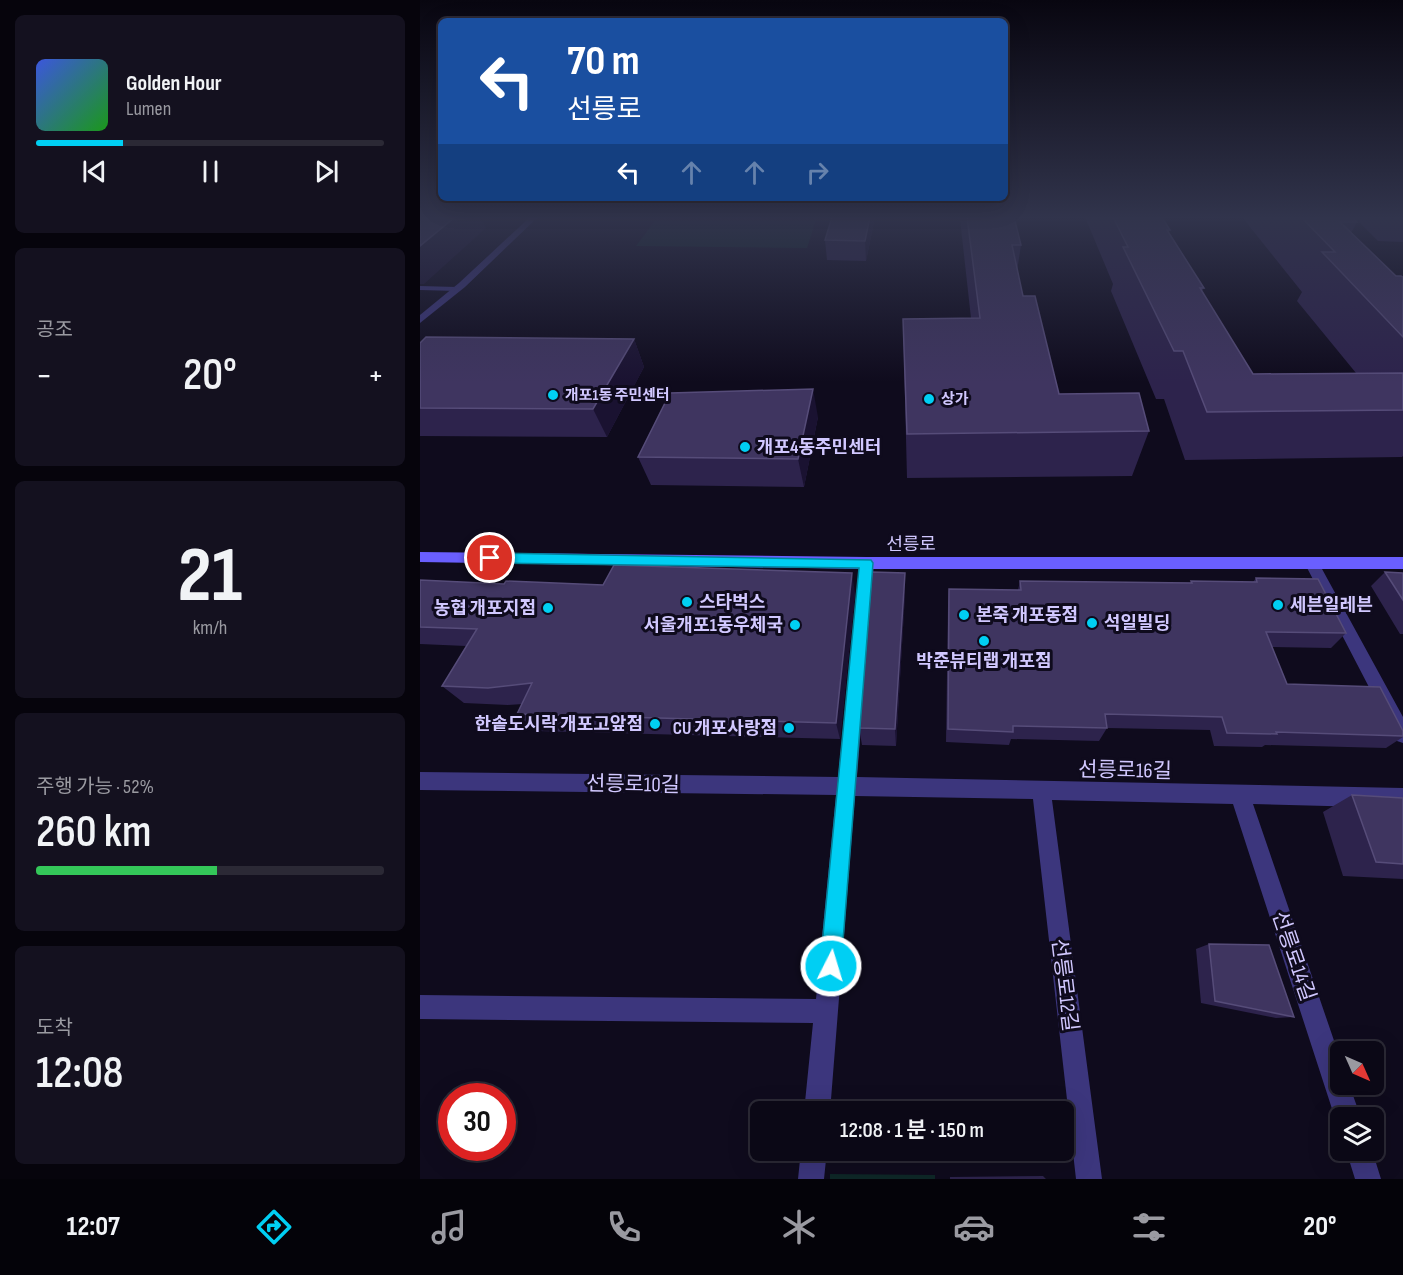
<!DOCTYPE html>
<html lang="ko">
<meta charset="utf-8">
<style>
body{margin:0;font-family:"Sofia Sans Condensed","Noto Sans KR",sans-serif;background:#14111f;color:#f1f3f6;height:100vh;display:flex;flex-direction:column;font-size:22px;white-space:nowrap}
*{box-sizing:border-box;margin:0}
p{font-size:20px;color:#9a9aa1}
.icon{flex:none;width:33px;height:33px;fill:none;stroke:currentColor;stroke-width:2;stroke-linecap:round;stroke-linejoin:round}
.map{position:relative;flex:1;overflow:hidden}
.details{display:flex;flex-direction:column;gap:15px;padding:15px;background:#06040c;width:420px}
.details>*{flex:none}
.banner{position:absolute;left:18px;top:18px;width:570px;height:183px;border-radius:9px;box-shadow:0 6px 24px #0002,0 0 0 2px #2b2935;background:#1a4fa0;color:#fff;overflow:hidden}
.needle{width:39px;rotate:135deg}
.buttons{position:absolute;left:910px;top:1041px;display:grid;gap:12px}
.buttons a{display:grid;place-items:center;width:54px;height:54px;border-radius:9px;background:#0b0816;box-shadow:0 6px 24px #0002,0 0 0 2px #2b2935;font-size:30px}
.speed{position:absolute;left:18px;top:1083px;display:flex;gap:12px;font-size:30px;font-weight:700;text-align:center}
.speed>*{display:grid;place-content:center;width:78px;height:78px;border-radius:50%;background:#0b0816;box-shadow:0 6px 24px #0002,0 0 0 2px #2b2935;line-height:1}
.speed .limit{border:9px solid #d22;background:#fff;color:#111}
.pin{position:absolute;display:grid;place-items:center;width:51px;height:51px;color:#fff;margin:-26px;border:3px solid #fff;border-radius:50%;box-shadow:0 2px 6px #0007}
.me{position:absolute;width:66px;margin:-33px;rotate:5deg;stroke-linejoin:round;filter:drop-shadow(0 0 4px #0008)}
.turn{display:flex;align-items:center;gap:21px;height:126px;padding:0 30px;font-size:27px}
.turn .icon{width:78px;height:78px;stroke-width:2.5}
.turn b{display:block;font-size:42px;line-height:51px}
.lanes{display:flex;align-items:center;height:57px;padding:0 30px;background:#0003;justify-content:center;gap:30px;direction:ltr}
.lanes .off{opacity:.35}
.big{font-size:45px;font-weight:600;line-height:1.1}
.details .tile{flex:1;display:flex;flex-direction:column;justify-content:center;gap:9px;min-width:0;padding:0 21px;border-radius:9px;background:#14111f}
.details .dial{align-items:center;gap:0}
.dial b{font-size:78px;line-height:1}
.song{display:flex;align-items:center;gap:18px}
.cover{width:72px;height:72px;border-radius:9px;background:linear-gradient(135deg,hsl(230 70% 55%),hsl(120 70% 35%))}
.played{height:6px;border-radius:3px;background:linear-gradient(90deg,#00cff3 25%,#2b2935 25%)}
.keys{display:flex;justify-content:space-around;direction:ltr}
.heat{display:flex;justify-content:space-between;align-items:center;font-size:33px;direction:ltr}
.charge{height:9px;border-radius:4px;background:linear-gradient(90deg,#34c759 52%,#2b2935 0)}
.trip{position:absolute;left:330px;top:1101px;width:324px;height:60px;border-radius:9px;background:#0b0816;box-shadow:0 6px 24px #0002,0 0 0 2px #2b2935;font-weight:600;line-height:60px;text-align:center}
.tabs{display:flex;height:96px;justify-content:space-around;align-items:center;background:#040309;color:#9a9aa1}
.tabs .icon{width:42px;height:42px}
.tabs .on{color:#00cff3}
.tabs b{font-size:27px;color:#f1f3f6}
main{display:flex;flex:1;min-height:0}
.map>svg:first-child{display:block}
</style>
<main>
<section class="details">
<div class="tile">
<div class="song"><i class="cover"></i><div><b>Golden Hour</b><p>Lumen</p></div></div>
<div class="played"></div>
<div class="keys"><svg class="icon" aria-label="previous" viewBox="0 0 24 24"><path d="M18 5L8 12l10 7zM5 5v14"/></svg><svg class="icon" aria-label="pause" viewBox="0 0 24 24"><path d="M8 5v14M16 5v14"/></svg><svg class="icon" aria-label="next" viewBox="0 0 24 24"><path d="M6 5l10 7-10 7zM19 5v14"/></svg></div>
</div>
<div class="tile"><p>공조</p>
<div class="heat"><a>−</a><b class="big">20°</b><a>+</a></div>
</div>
<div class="tile dial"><b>21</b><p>km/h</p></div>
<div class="tile"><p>주행 가능 · 52%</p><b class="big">260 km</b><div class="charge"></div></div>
<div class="tile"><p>도착</p><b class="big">12:08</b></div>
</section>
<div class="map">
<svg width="983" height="1179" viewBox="0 0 983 1179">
<rect width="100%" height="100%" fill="#0f0b1d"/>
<path fill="#0e2727" d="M238,217H397L387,248L216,246Z
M410,1174L515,1175V1179H410Z"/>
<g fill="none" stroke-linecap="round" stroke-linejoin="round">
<path fill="#3c367d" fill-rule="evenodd" d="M0,286L37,287L41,289L37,291L0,290Z"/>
<path fill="#3c367d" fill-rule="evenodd" d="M110,217H118L45,287L0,323V315L39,283Z
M447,557L452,559L454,563L437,777L983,788V808L833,804L921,1061V1084H929L941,1118H921V1128L915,1118L813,804L632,800L682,1179H656L613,799L435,796L410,1112H384L393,1023L0,1019V995L396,999L416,795L0,790V772L418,777L440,563L442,559Z
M891,557L896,558L983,717V743L977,741L884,562L886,558Z
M381,1150H407L404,1179H378Z
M926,1150H952L961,1179H935Z"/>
<path fill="#6a5fff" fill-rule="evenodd" d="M0,552L447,557H983V569H447L0,562Z"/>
</g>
<path fill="#2d234c" d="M455,217L446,261L407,260L405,240Z
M538,217H594L601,245L597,271L603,296L639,394L729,431L712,476L487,478L483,319L551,318L540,219H538Z
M665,217H742L750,230L749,232L784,288L782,291L833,374L936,373L877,301L882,292L822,217H932L937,222L931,233L976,276L983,277V456L982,457L765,460L744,399H736L691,291L693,284Z
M934,217H983V242L958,241Z
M214,339L224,367L187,437L0,436V343Z
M398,417L384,487L231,485L218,457Z
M965,572L983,573V634H980L951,586Z
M836,578L926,633L911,648L852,647L867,684L983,731V737L966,748L845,745L842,747L794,746L790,730L687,728L679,741L591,739L589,745L526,742L528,604L529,589L598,590L600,581L770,583L771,581L833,582Z
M0,580L84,584L183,585L435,593L420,739L116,731L97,714L103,704L88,705L44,703L22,686L46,646L0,644Z
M485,594L476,746L442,745L439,728Z
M932,795L983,798V879L923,876L903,812Z
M789,944L874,1017L856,1018L781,1003L776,949Z
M623,1176L626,1179H530V1177Z"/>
<path fill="#1a1231" d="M35,217H60L66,228L4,284H0V246Z
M450,217H455L446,261L445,241Z
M214,339L224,367L187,437L173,409Z
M393,389L398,417L384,487L378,459Z
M432,573L435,593L420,739L416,723Z
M485,573V594L476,746L475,729Z"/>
<path fill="#3f3560" stroke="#564c79" stroke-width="1.5" d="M0,217H35L0,246Z
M412,217H450L445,241L405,240Z
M547,217H594L601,245H592L603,296H615L639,394L719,393L729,431L487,434L483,319L560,318Z
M693,217H742L750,230H747L784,288H780L833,374L983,373V410L787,412L763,351H754L703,247H708Z
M881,217H932L937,222H920L976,276H981L983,277V337L902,252H915Z
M6,337L214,339L173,409L0,408V343Z
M393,389L378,459L218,457L250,393Z
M194,565L432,573L416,723L97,714L112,683L68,688L22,686L57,629L0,627V580L84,584L86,581L183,585Z
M452,572L485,573L475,729L439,728Z
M965,572L983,573V600Z
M836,578L898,579L926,633L846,632L867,684L960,687L983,731V736L856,732L857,734L807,733L802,717L685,714L687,728L593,726V732L528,729L529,589L601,590L600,581L772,583L771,581L837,582Z
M932,795L983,798V864L956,862Z
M789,944L849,945L874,1017L795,1001Z"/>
<linearGradient id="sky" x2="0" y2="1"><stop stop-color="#080610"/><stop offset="0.57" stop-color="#31344c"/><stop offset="1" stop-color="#31344c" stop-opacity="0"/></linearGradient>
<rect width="983" height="382" fill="url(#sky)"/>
<path fill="#00cff3" stroke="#00879e" stroke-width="1.5" d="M70,553L451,560L453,563L421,966L418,973L411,976L403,973L400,966L439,568L70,563L64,558Z"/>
<g fill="#00cff3" stroke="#0f0b1d" stroke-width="2">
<circle cx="133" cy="395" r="6"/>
<circle cx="509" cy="399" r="6"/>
<circle cx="325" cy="447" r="6"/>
<circle cx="267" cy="602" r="6"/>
<circle cx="858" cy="605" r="6"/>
<circle cx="128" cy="608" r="6"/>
<circle cx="544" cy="615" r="6"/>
<circle cx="672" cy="623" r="6"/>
<circle cx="375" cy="625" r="6"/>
<circle cx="564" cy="641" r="6"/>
<circle cx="235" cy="724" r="6"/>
<circle cx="369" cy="728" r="6"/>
</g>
<g text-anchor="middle" stroke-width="6" stroke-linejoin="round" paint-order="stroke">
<g font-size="15" font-weight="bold" fill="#d1c8ff" stroke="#0f0b1d" text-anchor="start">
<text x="145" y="400">개포1동 주민센터</text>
<text x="521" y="404">상가</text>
</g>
<g font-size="18" font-weight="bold" fill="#d1c8ff" stroke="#0f0b1d" text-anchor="start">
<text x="337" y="453">개포4동주민센터</text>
<text x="279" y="608">스타벅스</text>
<text x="870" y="611">세븐일레븐</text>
<text x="116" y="614" text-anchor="end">농협 개포지점</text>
<text x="556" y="621">본죽 개포동점</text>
<text x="684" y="629">석일빌딩</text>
<text x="363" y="631" text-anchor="end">서울개포1동우체국</text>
<text x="564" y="667" text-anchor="middle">박준뷰티랩 개포점</text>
<text x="223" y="730" text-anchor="end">한솥도시락 개포고앞점</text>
<text x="357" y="734" text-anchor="end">CU 개포사랑점</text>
</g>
<g font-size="18" fill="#d1c8ff" stroke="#0f0b1d">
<text x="491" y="550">선릉로</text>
</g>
<g font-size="21" fill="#d1c8ff" stroke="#0f0b1d">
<text transform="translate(705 770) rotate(1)" y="7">선릉로16길</text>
<text transform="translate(213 784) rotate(1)" y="7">선릉로10길</text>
<text transform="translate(874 956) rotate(71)" y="7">선릉로14길</text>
<text transform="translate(645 985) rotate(83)" y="7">선릉로12길</text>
</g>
</g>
</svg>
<div class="buttons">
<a><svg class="needle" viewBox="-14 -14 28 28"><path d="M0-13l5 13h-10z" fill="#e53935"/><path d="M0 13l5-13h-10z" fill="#9a9aa1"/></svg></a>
<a><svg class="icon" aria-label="layers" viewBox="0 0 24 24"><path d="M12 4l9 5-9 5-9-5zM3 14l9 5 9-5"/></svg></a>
</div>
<div class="speed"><div class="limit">30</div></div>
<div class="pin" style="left:70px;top:558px;background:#d93025"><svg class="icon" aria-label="arrive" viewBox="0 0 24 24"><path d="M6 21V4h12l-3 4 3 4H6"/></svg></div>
<svg class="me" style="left:411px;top:966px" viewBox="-20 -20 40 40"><circle r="17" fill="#00cff3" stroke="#fff" stroke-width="3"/><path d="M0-11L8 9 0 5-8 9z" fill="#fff"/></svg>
<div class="trip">12:08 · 1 분 · 150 m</div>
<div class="banner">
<div class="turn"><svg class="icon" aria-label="left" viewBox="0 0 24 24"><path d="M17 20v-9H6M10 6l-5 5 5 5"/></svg><div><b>70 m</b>선릉로</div></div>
<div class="lanes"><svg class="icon" aria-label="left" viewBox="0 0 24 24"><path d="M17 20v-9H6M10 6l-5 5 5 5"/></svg><svg class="icon off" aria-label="ahead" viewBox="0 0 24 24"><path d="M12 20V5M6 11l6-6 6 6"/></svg><svg class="icon off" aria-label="ahead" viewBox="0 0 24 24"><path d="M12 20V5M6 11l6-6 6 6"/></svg><svg class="icon off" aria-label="right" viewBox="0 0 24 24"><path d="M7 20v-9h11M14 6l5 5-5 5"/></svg></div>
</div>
</div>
</main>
<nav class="tabs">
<b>12:07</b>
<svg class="icon on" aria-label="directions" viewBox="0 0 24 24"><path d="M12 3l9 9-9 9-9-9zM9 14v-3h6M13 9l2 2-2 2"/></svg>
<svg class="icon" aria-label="music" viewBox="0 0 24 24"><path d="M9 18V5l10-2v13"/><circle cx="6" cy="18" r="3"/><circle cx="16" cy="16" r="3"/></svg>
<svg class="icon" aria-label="phone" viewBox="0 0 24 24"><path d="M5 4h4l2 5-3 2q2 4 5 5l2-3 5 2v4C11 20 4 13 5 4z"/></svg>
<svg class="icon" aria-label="climate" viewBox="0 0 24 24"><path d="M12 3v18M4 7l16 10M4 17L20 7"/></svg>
<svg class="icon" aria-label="car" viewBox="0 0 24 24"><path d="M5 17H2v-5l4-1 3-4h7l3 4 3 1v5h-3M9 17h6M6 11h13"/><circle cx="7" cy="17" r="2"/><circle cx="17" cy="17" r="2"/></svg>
<svg class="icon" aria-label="filters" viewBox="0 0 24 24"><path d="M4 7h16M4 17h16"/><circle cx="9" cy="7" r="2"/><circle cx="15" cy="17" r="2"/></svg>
<b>20°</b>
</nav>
